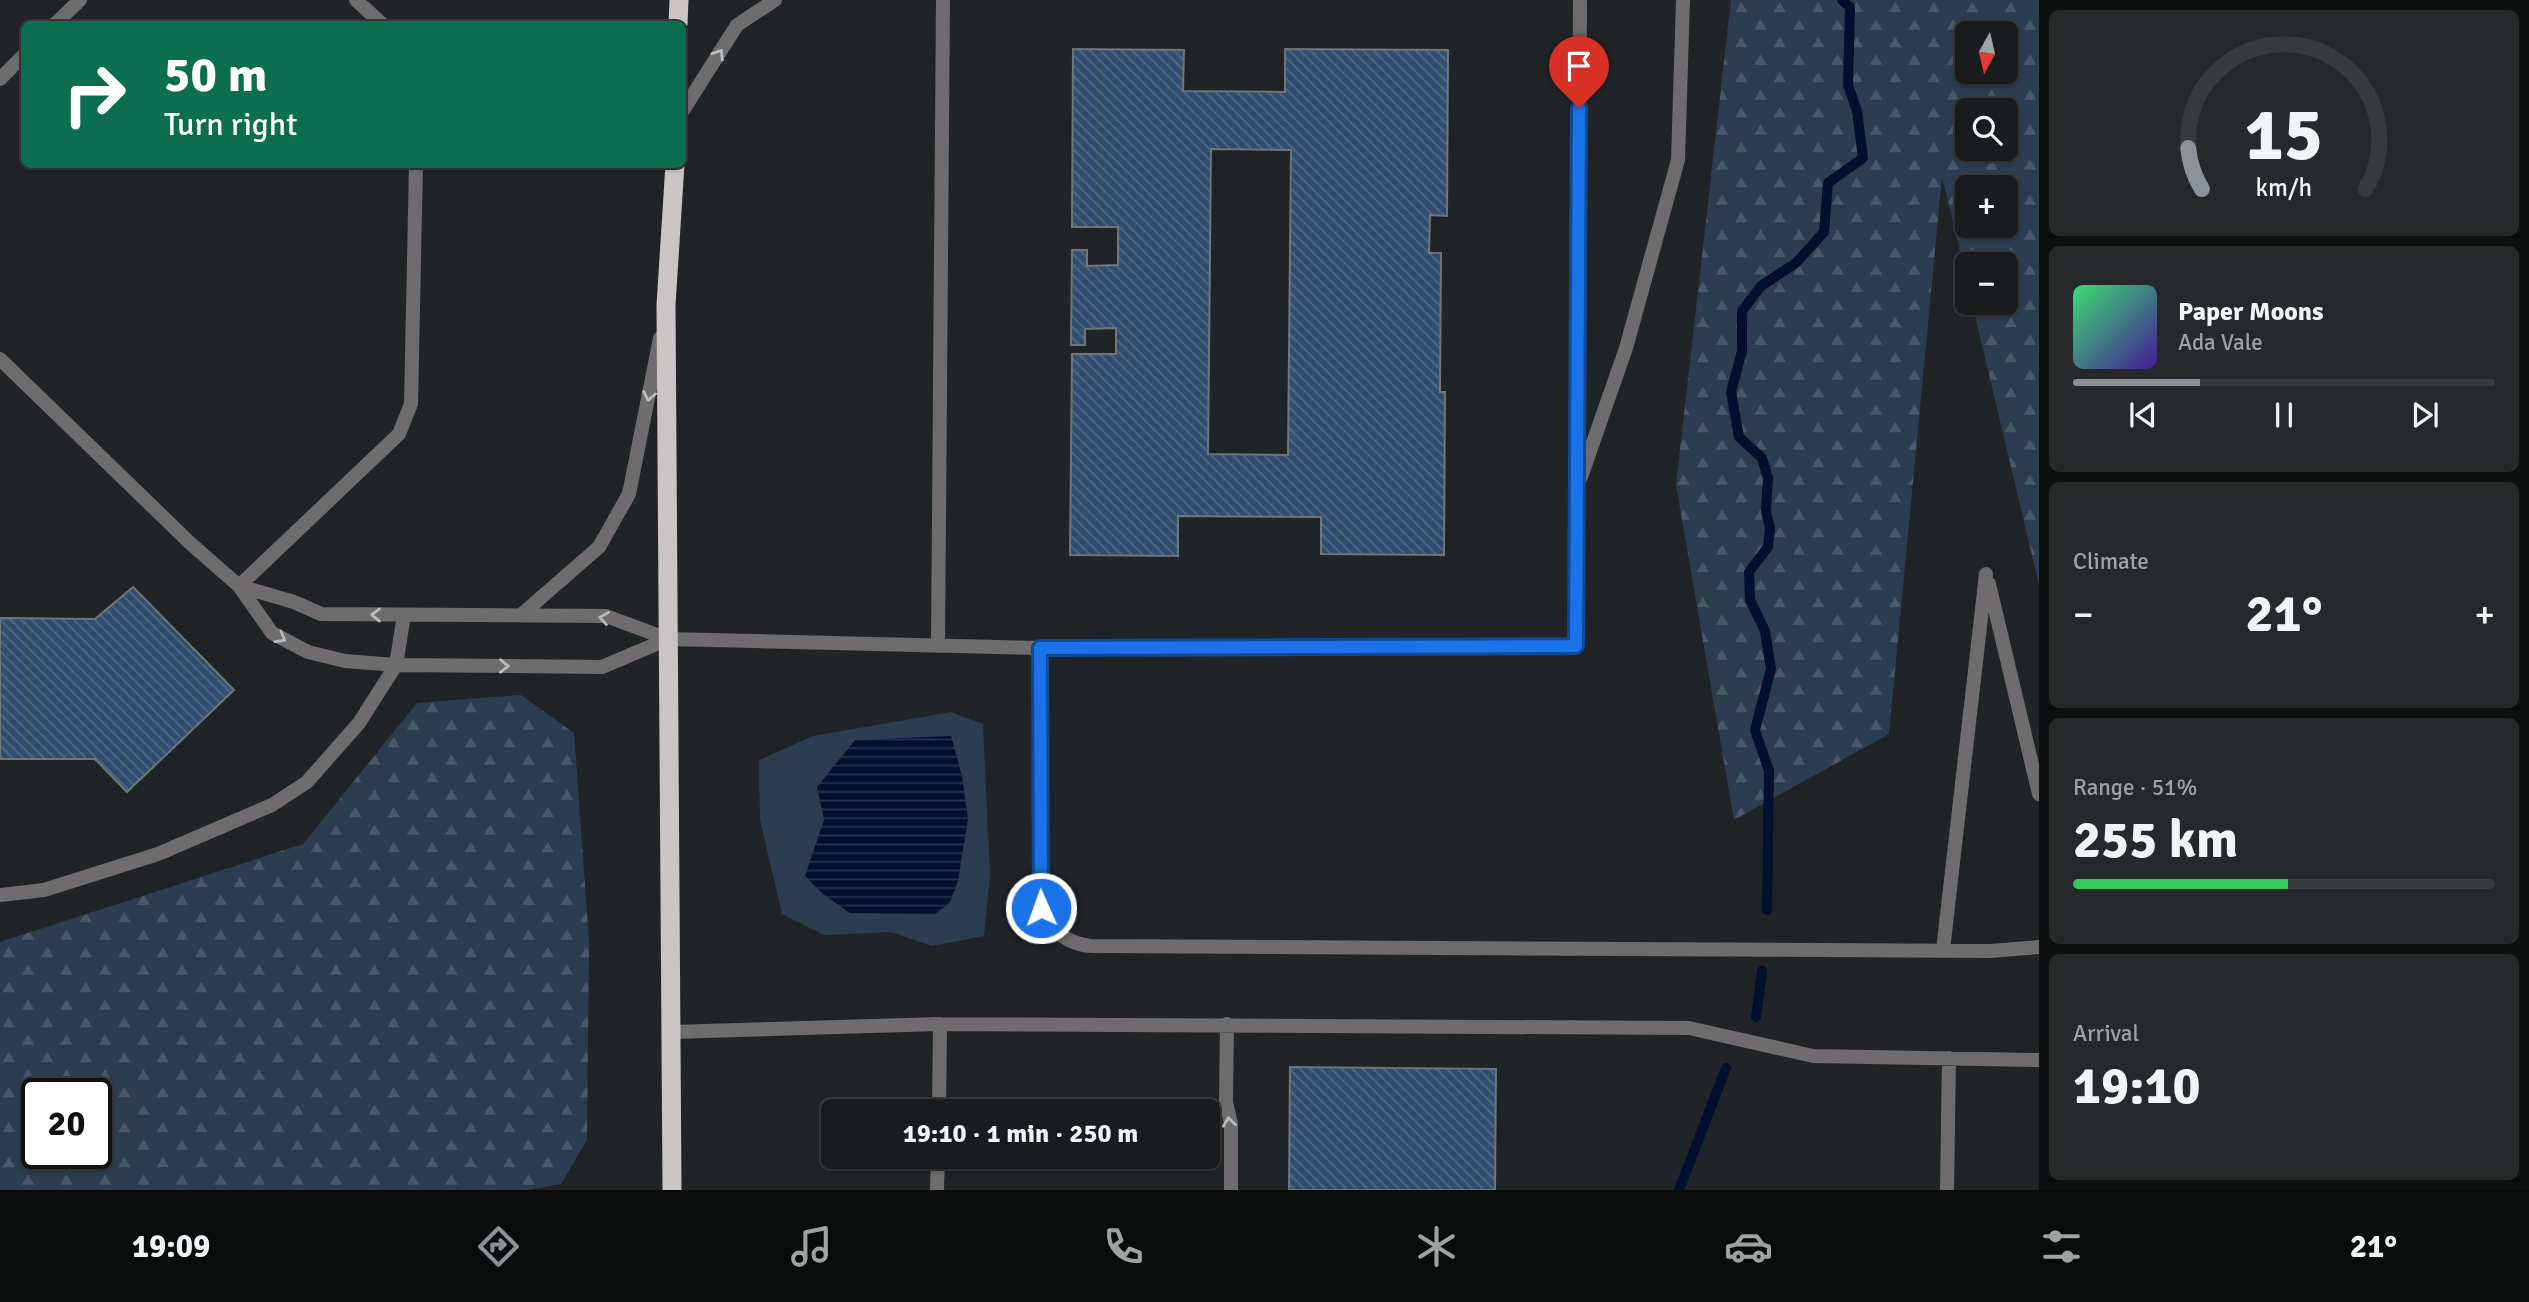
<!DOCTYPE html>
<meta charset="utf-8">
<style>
body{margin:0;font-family:Signika,sans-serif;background:#262829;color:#f1f3f6;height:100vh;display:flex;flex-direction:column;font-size:26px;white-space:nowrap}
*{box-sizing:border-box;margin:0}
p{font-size:23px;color:#9fa1a3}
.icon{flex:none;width:38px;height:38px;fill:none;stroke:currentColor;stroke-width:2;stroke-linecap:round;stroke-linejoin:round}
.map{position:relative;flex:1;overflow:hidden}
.panel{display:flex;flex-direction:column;gap:10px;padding:10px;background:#0e0f0f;width:490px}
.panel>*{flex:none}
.top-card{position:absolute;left:21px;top:21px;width:665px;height:147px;border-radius:10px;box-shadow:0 2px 5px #0004,0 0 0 2px #37393b;background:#0b6e4f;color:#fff;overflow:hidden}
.needle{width:46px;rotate:188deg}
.tools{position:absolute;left:1955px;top:21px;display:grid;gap:14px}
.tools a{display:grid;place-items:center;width:63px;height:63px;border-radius:10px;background:#191b1c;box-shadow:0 2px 5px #0004,0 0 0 2px #37393b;font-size:35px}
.speed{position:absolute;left:21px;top:1078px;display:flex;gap:14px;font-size:35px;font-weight:700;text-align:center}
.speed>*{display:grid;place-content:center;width:91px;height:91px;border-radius:50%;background:#191b1c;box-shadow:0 2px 5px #0004,0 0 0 2px #37393b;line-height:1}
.speed .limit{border:4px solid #111;border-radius:10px;background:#fff;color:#111}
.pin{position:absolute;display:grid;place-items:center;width:60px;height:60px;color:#fff;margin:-72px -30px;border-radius:50% 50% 50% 0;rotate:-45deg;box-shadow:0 0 7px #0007}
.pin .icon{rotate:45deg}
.me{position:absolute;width:77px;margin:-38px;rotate:358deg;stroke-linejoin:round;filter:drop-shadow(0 0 5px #0008)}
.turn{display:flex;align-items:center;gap:24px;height:147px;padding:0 28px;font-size:32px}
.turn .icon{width:91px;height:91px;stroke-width:2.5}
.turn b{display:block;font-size:49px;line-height:60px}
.big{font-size:52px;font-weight:700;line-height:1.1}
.panel .tile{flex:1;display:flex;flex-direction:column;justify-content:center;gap:10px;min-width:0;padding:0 24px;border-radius:10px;background:#262829}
.panel .dial{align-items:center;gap:0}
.dial svg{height:182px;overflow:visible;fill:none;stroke:#37393b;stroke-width:7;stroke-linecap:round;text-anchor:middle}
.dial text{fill:#f1f3f6;stroke:none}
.song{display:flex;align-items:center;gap:21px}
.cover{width:84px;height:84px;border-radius:10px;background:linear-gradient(135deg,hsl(140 70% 55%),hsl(260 70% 35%))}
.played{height:7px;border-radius:4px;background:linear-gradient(90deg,#8c9099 30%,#37393b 30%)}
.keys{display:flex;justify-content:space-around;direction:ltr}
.heat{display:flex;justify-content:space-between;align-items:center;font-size:38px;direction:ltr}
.charge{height:10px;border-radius:5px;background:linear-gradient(90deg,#34c759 51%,#37393b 0)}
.trip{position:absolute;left:821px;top:1099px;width:399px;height:70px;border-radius:10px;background:#191b1c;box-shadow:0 2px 5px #0004,0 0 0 2px #37393b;font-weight:700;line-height:70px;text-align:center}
.menu{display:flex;height:112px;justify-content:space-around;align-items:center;background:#0a0b0b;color:#9fa1a3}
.menu .icon{width:49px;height:49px}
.menu .selected{color:#8c9099}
.menu b{font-size:32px;color:#f1f3f6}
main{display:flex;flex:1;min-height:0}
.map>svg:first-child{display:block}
</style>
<main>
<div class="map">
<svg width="2039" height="1190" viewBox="0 0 2039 1190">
<defs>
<pattern id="forest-firs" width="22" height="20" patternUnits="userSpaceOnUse" patternTransform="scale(1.75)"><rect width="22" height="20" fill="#2c3c51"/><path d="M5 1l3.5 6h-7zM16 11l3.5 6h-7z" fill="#4a586a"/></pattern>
<pattern id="water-rules" width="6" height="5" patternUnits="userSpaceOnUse" patternTransform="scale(1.75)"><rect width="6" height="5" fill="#00102e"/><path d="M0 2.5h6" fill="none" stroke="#25334c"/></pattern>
<pattern id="building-back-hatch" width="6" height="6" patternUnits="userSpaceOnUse" patternTransform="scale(1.75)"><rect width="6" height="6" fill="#314e71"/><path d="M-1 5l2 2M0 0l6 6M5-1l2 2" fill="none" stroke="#4f6885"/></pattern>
</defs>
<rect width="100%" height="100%" fill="#212426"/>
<path fill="#2c3c51" d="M951,712L983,724L990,876L984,936L932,946L891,932L824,935L782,914L760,820L759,760L813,736Z"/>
<path fill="url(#forest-firs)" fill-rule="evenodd" d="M1731,0H2039V585L1972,303H2006V264H1967V279L1942,177L1889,734L1734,820L1676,485ZM1967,33H2006V72H1967ZM1967,110H2006V149H1967ZM1967,187H2006V226H1967Z
M521,695L574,733L589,941L587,1140L561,1184L529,1190H0V942L303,844L417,703ZM37,1094H96V1153H37Z"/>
<path fill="url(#water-rules)" d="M951,736L962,776L968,819L958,881L950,902L934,915L850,913L823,894L805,876L824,820L817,787L855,740Z"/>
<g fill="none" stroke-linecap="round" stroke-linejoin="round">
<path stroke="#00102e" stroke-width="10" d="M1767,910L1769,771L1755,730L1771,669L1765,631L1750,600L1749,572L1768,547L1770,529L1766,511L1768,478L1762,458L1739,437L1731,392L1742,351V311L1761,286L1796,263L1824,232L1828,183L1863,158L1857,111L1848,85L1850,7L1842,0
M1756,1017L1762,971
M1679,1190L1726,1068"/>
</g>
<path fill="url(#building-back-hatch)" stroke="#727477" stroke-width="2" fill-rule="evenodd" d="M1073,49L1184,50L1183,91L1285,92V49L1448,50L1447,216L1430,215L1429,253H1441L1440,392H1445L1444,555L1321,554V517L1178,516V556L1070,555L1072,354H1116V328L1085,329V345H1071L1072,250H1087V266L1118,265V227H1072ZM1211,149L1291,150L1288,455L1208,454Z
M133,587L234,690L127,792L95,759H0V618L95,619Z
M1290,1067L1496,1069L1495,1190H1289Z"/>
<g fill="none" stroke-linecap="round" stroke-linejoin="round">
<path stroke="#6e6c6c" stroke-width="14" d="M356,0L382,24
M55,24L80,0
M0,79L24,55
M682,112L737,25L775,0
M0,359L190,543L239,586L272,633L308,652L345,661L396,665L602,667L668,639
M1581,477L1626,348L1678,160L1683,0
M1989,584L2039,794
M239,586L294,602L321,614L606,616L668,639L1040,648L1576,646L1580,0
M239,586L399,434L411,404L416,164
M521,615L599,547L629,494L660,338
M938,646L943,0
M1040,648L1041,908C1051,930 1067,944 1091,946L1990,951L2039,947
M0,895L44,890L158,854L272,805L307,782L359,723L396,665L404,615
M1943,950L1986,574
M1227,1024L1226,1102L1231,1124V1190
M671,1032L940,1024L1689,1028L1813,1056L2039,1060
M939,1111L940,1024
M937,1190L938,1157
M1947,1190L1949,1058"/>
<path stroke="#cac5c4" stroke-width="19" d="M678,24L679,0
M672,1190L666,305L675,164"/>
</g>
<defs><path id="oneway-chevron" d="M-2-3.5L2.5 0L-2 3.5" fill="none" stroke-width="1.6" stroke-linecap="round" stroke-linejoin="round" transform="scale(1.75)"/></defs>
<g stroke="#bbbbbd">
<use href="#oneway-chevron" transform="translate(719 54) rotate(-58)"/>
<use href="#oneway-chevron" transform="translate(649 396) rotate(101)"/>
<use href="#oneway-chevron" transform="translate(376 615) rotate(-179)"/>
<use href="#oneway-chevron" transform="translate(604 618) rotate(-171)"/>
<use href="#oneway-chevron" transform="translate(281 638) rotate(29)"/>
<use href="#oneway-chevron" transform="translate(504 666) rotate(1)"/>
<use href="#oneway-chevron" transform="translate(1229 1122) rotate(-97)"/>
</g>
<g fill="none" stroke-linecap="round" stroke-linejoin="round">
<g stroke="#114b97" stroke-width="18">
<path id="route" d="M1041,908L1040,648L1576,646L1579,108"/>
</g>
<use href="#route" stroke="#1a73e8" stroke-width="12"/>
</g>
</svg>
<div class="tools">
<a><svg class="needle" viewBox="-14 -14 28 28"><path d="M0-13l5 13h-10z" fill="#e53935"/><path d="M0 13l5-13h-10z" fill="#9fa1a3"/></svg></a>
<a><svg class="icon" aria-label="search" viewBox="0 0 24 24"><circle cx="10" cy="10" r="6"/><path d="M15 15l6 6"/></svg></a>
<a>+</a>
<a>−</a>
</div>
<div class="speed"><div class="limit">20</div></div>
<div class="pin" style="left:1579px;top:108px;background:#d93025"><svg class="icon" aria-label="arrive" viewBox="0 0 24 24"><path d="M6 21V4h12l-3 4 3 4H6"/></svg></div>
<svg class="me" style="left:1041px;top:908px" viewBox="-20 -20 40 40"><circle r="17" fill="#1a73e8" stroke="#fff" stroke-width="3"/><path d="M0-11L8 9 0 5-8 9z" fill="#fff"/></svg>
<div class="trip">19:10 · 1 min · 250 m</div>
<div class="top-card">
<div class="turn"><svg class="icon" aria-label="right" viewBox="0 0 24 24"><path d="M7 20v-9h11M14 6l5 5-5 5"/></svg><div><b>50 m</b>Turn right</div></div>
</div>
</div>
<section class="panel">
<div class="tile dial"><svg viewBox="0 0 100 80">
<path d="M14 69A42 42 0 1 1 86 69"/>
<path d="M14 69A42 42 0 0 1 8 51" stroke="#8c9099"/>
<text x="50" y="56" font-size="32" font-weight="700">15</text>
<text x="50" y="72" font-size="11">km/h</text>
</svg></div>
<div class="tile">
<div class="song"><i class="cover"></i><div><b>Paper Moons</b><p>Ada Vale</p></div></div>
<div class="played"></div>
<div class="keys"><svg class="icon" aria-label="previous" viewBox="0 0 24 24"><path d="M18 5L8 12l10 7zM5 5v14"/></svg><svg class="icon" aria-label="pause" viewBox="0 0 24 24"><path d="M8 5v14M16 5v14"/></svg><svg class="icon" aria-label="next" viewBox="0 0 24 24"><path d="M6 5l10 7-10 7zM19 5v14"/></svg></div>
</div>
<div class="tile"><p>Climate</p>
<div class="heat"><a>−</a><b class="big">21°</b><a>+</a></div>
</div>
<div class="tile"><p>Range · 51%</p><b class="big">255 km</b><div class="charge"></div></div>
<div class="tile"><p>Arrival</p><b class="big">19:10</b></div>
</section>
</main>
<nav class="menu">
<b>19:09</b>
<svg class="icon selected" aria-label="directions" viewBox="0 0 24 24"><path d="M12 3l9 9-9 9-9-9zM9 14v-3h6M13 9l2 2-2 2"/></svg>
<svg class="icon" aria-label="music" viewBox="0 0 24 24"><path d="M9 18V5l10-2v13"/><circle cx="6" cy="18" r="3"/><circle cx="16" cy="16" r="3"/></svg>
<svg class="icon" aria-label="phone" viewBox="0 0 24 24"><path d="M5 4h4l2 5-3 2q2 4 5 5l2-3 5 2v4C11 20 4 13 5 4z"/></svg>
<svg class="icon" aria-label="climate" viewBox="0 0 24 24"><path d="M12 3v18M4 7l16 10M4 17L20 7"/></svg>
<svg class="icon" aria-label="car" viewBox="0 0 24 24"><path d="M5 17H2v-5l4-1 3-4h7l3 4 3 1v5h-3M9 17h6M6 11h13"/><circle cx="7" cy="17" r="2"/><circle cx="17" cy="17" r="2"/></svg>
<svg class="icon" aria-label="filters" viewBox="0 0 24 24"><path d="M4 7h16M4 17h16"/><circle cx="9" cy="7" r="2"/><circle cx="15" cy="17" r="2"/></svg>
<b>21°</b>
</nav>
